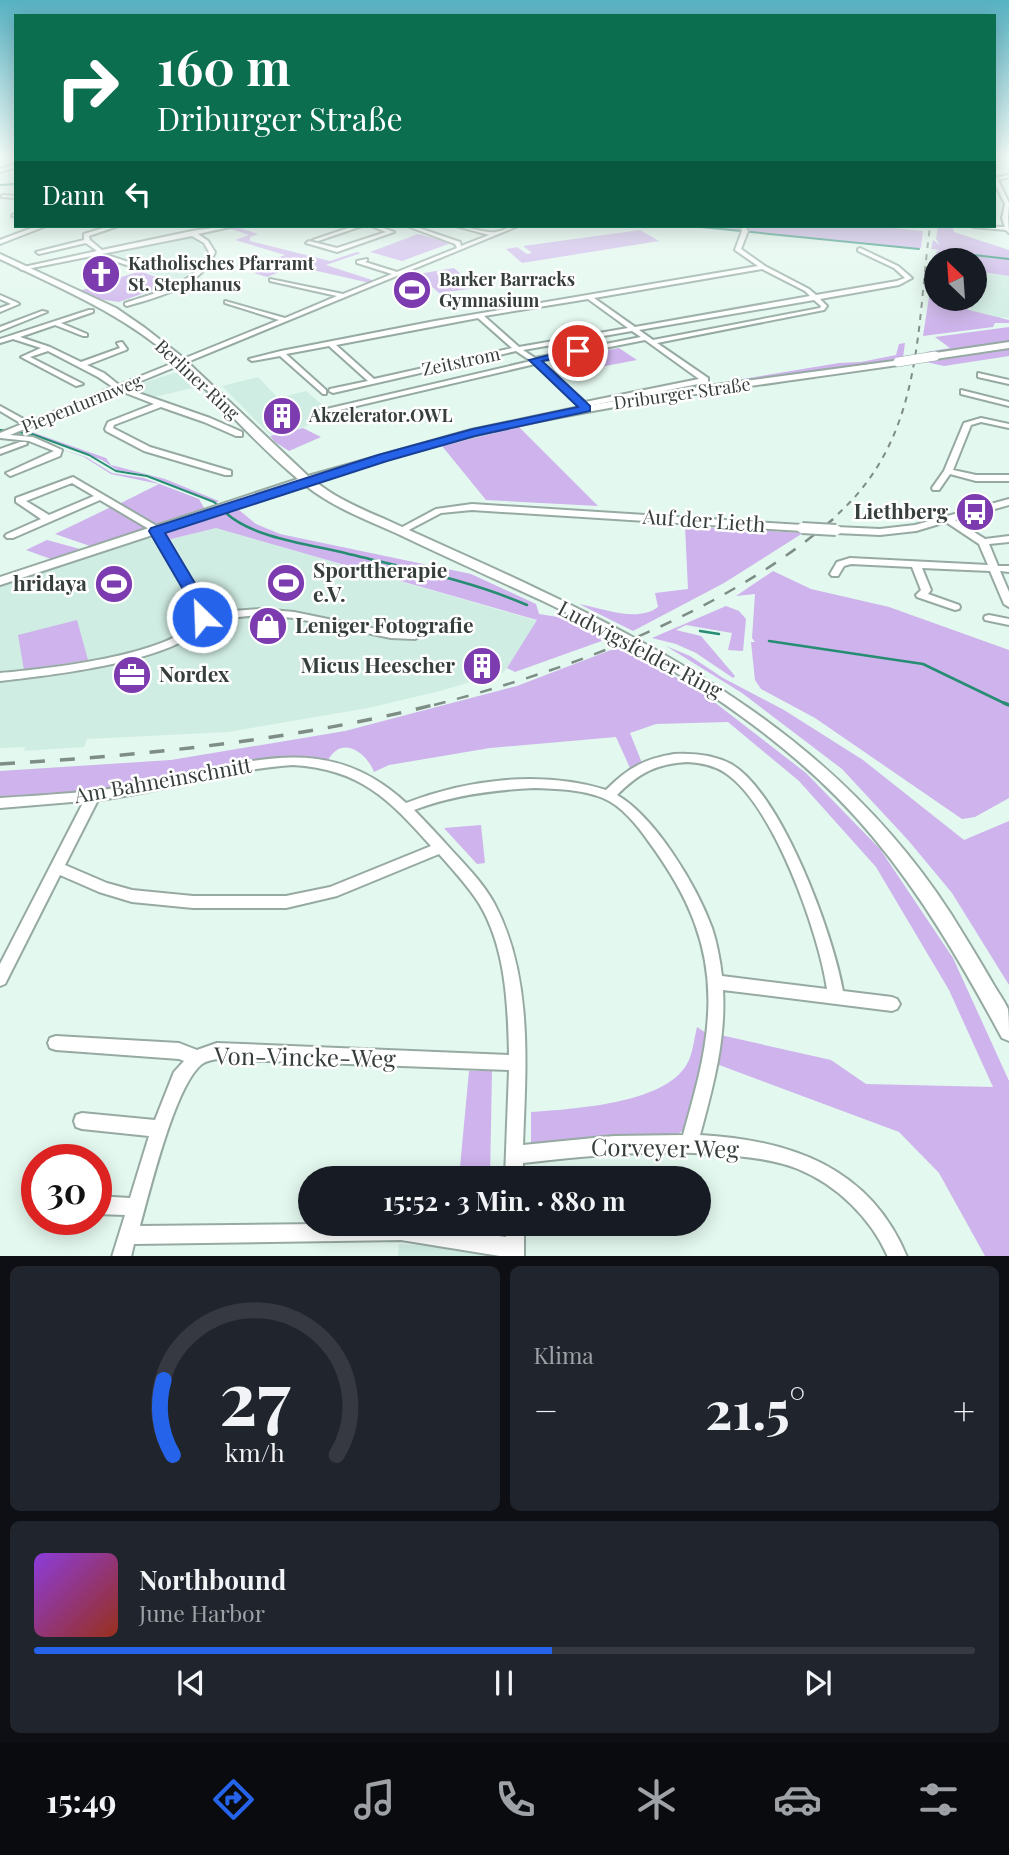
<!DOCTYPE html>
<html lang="de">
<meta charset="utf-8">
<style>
body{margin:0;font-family:"Playfair Display",serif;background:#20242c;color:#f1f3f6;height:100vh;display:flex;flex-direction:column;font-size:26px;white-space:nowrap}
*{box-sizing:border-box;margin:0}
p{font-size:23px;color:#9ea1a6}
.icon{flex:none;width:38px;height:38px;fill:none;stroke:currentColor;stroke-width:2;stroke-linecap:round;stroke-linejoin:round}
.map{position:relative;height:1256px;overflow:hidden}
.panel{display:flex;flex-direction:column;gap:10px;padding:10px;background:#0d0f14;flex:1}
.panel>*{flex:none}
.banner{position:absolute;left:14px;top:14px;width:982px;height:214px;border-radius:0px;box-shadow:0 4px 18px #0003;background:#0b6e4f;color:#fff;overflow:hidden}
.needle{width:46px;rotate:335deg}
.tools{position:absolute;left:924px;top:248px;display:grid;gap:14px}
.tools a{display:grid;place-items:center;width:63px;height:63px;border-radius:50%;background:#171b24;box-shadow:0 4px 18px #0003;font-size:35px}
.speed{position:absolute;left:21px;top:1144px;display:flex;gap:14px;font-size:35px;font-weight:700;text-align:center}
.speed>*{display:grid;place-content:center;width:91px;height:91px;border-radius:50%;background:#171b24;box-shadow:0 4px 18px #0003;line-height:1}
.speed .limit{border:10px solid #d22;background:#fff;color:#111}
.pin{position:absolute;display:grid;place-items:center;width:60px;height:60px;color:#fff;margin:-30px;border:4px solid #fff;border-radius:50%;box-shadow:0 2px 7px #0007}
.me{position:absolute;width:77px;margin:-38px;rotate:336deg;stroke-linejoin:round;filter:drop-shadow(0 0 5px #0008)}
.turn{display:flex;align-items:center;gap:24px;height:147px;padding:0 28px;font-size:32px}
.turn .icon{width:91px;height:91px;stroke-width:2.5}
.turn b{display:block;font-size:49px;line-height:60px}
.then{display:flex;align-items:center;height:66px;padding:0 28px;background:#0003;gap:14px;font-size:26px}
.big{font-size:52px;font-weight:700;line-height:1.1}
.panel .widget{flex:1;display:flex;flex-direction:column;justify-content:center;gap:10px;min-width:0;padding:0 24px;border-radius:10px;background:#20242c}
.panel .dial{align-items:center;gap:0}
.dial svg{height:182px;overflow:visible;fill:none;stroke:#363941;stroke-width:7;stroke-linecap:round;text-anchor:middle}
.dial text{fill:#f1f3f6;stroke:none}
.song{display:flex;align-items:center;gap:21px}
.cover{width:84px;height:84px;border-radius:10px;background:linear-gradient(135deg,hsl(270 70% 55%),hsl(10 70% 35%))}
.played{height:7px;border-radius:4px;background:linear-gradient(90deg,#2563eb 55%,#363941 55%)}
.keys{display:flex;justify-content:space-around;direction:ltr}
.heat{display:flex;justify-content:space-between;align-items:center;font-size:38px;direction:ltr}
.panel .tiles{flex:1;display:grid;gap:10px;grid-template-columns:1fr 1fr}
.widget:last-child{grid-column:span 2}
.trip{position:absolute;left:298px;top:1166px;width:413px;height:70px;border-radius:35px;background:#171b24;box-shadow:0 4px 18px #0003;font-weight:700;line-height:70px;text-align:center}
.menu{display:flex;height:112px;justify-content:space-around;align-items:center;background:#090b0e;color:#9ea1a6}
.menu .icon{width:49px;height:49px}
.menu .selected{color:#2563eb}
.menu b{font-size:32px;color:#f1f3f6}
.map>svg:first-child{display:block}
</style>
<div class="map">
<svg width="1009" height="1257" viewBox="0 0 1009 1257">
<rect width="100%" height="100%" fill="#e3f8ef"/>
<path fill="#d0ede3" d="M189,236L206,249L200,265L179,281L146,272L158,268L106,252Z
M975,272L1009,276V318L1003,317L993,320L962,313L971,308L952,299H975Z
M174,373H178L193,388L150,398L135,391L133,386Z
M258,377L278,398L306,391L331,412L324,414L325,419L287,433L270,435L222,386Z
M216,528L538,621L504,672L440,691L368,708L228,732L87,739L84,747L24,751L25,747L0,748V583L163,532L167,540Z
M399,1244L439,1247L491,1256H398Z"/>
<path fill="#ceb3ec" d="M234,226L258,234L250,237V241L330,261L357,252L361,253L326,265L375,281L370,283L295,266L267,277L254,273L267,262L285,255L235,240L249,235L228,228Z
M694,226H871L923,231L921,248L914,249Z
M938,226H952L954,232L1009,250V276L975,271V261H936V299H947L969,310L1009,320V323H995L993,327L923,336L936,252L939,250L931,249L933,240L940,245L936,239Z
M640,230L659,241L522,263L506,249L517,247L527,254L532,253L523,246Z
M418,234L451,243L402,261L370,252Z
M454,268L476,288L439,293L418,274Z
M140,271L164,280L178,281L119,302L98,299L79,291Z
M1009,327V342L929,354L926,352L950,348L935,337Z
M905,343L903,358L635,397L839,363L861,362L896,355L899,344Z
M619,348L637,360L584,370L568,357Z
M1009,349V356L944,366L926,362Z
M519,427L598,506L486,500L442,446Z
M303,428L321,437L289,451L275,442L270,436Z
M26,430L106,458L111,465L165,479L219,501L216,503L148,475L117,470L102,460L22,431Z
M13,435L15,434L86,457L112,473L144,478L199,499L204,508L156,524L119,504L159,484L111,474L84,457L32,439Z
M113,506L146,528L90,546L55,534Z
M239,510L256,524L280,534L471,574L536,604L539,614L570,619L610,638L515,672L507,668L537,620L216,528L167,540L164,534Z
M685,526L803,533L724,583L633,631L579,604C602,608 637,623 658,607L655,593L688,589Z
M47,540L80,549L51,559L26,550Z
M773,571L811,589L889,607L1009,650V798L975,817L962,819L815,718L761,689L755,680L751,642H755L752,638L755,594L736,596Z
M726,606L739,611L746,619L743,651L728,650L732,633L686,625L676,630L701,636L735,676L733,678L696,653L676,644L652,638Z
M77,620L88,660L24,670L18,635Z
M624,645L709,698L806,773L880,849L953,958L1009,1081V1256H985L939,1173L899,1132L714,1063L716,1034L831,1060L866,1084L993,1087L949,990L876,867L799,781L728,722L656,724L630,733L642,763L630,768L616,737L490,748L389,765L374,772C365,750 340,735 327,762C268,748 207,772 149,783C99,792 50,794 0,797V771L171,760L345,731L517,686Z
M666,646L690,656L723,678L784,710L863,760L964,840L1009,821V985L952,893L908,840L842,769L742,693Z
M481,825L485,863L477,864L444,828Z
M697,1027L709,1035L705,1061L685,1129L674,1137L607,1138L531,1144V1112C572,1109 665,1104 687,1064C693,1054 694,1039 697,1027Z
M469,1071H492L490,1178H459Z"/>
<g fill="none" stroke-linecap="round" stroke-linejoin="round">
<path stroke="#268d73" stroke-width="2" d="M0,185L16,184
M691,226L919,249
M974,255L1009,259
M0,430L32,434L89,455L116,471L147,476L214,502L228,514"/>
<path stroke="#268d73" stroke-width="2.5" d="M226,513C252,537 306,544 341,552C404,568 467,579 527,605
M700,631L719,634
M769,641L923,664L1008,705"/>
<path stroke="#268d73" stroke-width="3.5" d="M1004,703L1009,705"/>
<g stroke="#96aaa2" stroke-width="4">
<path id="minor" d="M16,164V167L0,172V169Z
M1009,175V177L998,180L1009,203L1008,218L1009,233L1006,230L973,227V226L1005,227L1002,218L1005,204L994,182V178Z
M3,195L16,196V198L1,197Z
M14,214H16V217L12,216Z
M110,226H118L89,236L90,240L102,250L192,231L225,226H235L198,234L208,241L215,252C203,286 158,297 127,306L125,305V303C154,293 198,284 209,252L204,243L192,236L22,270L19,268L97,251L86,243L39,254L36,252L84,240V234Z
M354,226H362L318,241L313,240Z
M371,226H377L394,232L337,252L306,243L309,241L337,248L386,232Z
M407,226H413L460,242L461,246L489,235L456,226C468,226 485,234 496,232C504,231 509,226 518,226L124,388L210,418L242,432V436H236L204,422L161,407L114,425L113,428L150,447L231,471V475H225L144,451L106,431L105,429L108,422L154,404L118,390L10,435L33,437L62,450L60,456L13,475L10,476L6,473L54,451L29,441L0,438V433L22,424L0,411V406L29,422L113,387L98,377L48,351L30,357L83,384L76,386L21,357L41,348L13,339L0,343V339L89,310H93V312L61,323L87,334V336H83L55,325L20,337L50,347L81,362L120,348L117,343L122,342L127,349L126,350L87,365L104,373L119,385L279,320L225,303V301L285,318L337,296L270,281V279L343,294L392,274L357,263V261L367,259V261L365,262L397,272L457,248L455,244Z
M741,226H745L748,231L741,249L765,266L809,289L816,295L897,281L905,278L894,268L858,251V249L860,248L898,266L912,278L899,285L820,299L827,306L824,310L657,343L708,378V382L588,406L590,408L586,410L535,364L318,415L314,413L318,411L531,361L516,351L333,393L329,391L330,389L368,381L329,346L286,354L326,390V394H323L280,356L252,361L249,359L281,351L435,321L758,266L735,250L742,231ZM762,269L805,291L810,296L635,327L594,298ZM588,299L628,328L519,347L484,316ZM814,300L821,306L820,308L653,340L639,330ZM478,318L512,348L374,379L336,345ZM632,331L641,337L535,358L523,350ZM645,340L699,379L585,402L539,361Z
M110,256L138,265L139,266L136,268L108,259L107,258Z
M0,295L18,303L19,304L0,312V308L11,304L0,299Z
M42,311L47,312L0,331V327Z
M978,373L1009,380V384L978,377Z
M961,390L1009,402V406L961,394Z
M981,418L1009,424V428L981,422L971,425L953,470L976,475H1009V481H976L950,474L939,490H933L932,488L944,471L964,423Z
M20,442H26L27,444L0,454V449Z
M73,477L155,525L205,605L207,613L260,609L294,612L391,632L415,633L420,636L415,639L391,638L294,618L260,615L206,620C188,661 43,676 0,681V673C44,669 170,656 196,621L195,605L149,529L100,500L13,538H7L5,536L7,534L41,519L16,502V498ZM72,483L94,496L49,515L26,501Z
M1009,499V505L955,520L985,539L1009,536V542L989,544L998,566H1009V572L1000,571L1009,592V607L1004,604L990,571L922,568L931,590L928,594L959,605L960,607L959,609L955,610L917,597L916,595L921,590L912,567L851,564L844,566L838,576H832L830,574L837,562L850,558L988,565L979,544L946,522L916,531L880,535L836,533L831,530L836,527L880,529L915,525Z
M472,504L802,525L807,528L802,531L472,510L441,513L403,533H397L395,531L436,509Z
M989,615L1009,619V625L985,620L984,618L985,616Z
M674,754C693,753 714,755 731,764C782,794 833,934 843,991L892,997L897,999L900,1004L897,1009L892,1011L723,990C726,1040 713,1087 700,1135C790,1140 870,1167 907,1257H888C871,1218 837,1185 798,1169C779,1161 757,1158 736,1156C665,1148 594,1155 523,1163V1178H505L509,1070L217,1059C212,1060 206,1061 202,1064C175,1085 150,1190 140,1226L411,1223L506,1237V1223H524V1257H506L401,1240L134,1244L131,1257H112L125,1215L96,1214V1196L130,1198L149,1136L82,1129L76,1127L74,1121L76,1115L82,1113L155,1120L174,1072L184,1061L179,1059L56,1050L50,1048L48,1043L50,1038L56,1036L179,1043L197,1050L217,1043L509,1055C508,1006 506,949 480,905C469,887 453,870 439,854L337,896L286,908H193L132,902L99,892L60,875L5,984L0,986V964L84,801L0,808V798C48,795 96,792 143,784C239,767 322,725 406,803C469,779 542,770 606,790C628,768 644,759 674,754ZM688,762C701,763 713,765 724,772C773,803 819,933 827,989L722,976C720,960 717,943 712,928C697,886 655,817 617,795C640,772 656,764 688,762ZM293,765C360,769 389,799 431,846L330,887L286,896H193L132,890L107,883L65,865L98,800C164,792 227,769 293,765ZM534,788C557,789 581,789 603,798C622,806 637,825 649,842C688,895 712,947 708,1014C706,1056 694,1095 683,1135L614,1136L523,1145C526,1065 533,976 494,903C482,881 463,863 447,845C436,833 425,821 414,810C453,795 493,790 534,788Z"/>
</g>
<g stroke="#96aaa2" stroke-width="4">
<path id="major" d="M37,226H46L0,244V240Z
M0,254L116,308L145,328L181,356L308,476L471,430L580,407L686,389L901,360L903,362L898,365C775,383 652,398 530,423C457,438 386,459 315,481C336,499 364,510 389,521C424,537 460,553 495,569C676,653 839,741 951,914C965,937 979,959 992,982C997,991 1004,1000 1008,1009C1009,1018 1009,1031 1009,1041L1002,1038C964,968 924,898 873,837C787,733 664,659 543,601C495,579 446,557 398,534C367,520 332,507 305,485L0,585V577L298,479C254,443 218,398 175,360C123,314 62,289 0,259Z
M1009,342V348L935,359L930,356L935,353Z"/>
</g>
<use href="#minor" fill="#fff" fill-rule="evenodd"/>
<use href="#major" fill="#fff" fill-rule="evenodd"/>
<path stroke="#7f8d87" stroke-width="2" stroke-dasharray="6 6" stroke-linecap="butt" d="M838,514C923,436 916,332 930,226"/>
<path stroke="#7f8d87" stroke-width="2.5" stroke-dasharray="12 12" stroke-linecap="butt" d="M434,705C573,669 732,610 840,513"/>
<path stroke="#7f8d87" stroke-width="3.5" stroke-dasharray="15 15" stroke-linecap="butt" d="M0,764C149,755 296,740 441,703"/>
<g stroke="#96aaa2" stroke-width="14" stroke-linecap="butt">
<path id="minor-bridge" d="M802,528L836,530"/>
</g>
<g stroke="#96aaa2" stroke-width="10" stroke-linecap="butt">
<path id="major-bridge" d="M898,362L935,356"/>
</g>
<use href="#minor-bridge" stroke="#fff" stroke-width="10"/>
<use href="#major-bridge" stroke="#fff" stroke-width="9"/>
</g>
<linearGradient id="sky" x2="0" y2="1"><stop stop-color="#57b2c3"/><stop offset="0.47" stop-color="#f2fcf8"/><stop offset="1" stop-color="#f2fcf8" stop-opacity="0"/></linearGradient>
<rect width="1009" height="332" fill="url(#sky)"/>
<path fill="#2563eb" stroke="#184099" stroke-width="2" d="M578,348L583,351L581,354L542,361L590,406V411L475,436L387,461L165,533L208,605L210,617L208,620H197L192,605L149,531L151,528L378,455L473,429L578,407L529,360Z"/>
<defs>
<g id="church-disc" transform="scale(2.0125)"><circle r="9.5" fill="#7c3cb0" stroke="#fff"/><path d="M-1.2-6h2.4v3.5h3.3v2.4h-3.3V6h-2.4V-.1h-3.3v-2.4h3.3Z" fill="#fff"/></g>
<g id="stadium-disc" transform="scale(2.0125)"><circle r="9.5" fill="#7c3cb0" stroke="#fff"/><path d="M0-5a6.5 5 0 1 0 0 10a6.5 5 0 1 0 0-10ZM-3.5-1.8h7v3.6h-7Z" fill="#fff"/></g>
<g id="building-disc" transform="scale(2.0125)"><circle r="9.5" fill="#7c3cb0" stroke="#fff"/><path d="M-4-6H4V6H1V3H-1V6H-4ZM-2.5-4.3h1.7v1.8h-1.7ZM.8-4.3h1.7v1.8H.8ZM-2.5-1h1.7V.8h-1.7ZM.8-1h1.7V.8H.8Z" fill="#fff"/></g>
<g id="bus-disc" transform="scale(2.0125)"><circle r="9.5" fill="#7c3cb0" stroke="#fff"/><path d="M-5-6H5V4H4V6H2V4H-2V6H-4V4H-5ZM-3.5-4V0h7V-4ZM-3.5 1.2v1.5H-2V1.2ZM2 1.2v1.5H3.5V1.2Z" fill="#fff"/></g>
<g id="shop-disc" transform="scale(2.0125)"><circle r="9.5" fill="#7c3cb0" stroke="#fff"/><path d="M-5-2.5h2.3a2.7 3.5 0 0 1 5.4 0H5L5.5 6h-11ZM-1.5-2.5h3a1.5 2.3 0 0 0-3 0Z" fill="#fff"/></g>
<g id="office-disc" transform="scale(2.0125)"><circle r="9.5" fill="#7c3cb0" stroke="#fff"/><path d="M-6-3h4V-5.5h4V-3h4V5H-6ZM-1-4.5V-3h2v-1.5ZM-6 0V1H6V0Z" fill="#fff"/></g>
</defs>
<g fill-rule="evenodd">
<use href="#church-disc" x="101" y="274"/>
<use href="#stadium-disc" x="412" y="290"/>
<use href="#building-disc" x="282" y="416"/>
<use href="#bus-disc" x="975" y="512"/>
<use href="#stadium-disc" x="286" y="583"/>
<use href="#stadium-disc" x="114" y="584"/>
<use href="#shop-disc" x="268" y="626"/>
<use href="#building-disc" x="482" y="666"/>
<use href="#office-disc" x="132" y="675"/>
</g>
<g text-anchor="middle" stroke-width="5" stroke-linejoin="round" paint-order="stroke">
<g font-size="18" font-weight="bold" fill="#373f3c" stroke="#fff" text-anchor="start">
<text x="128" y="270">Katholisches Pfarramt<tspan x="128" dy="21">St. Stephanus</tspan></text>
<text x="439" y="286">Barker Barracks<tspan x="439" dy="21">Gymnasium</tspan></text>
<text x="309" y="422">Akzelerator.OWL</text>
</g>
<g font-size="18" fill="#373f3c" stroke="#fff">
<text transform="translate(461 362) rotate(-12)" y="6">Zeitstrom</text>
<text transform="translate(197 380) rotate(43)" y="6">Berliner Ring</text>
<text transform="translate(682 394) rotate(-8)" y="6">Driburger Straße</text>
<text transform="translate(82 404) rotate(-22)" y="6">Piepenturmweg</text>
</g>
<g font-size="21" font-weight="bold" fill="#373f3c" stroke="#fff" text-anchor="end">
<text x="948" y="519">Liethberg</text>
<text x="313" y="578" text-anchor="start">Sporttherapie<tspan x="313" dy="24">e.V.</tspan></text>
<text x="87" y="591">hridaya</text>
<text x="295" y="633" text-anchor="start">Leniger Fotografie</text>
<text x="455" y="673">Micus Heescher</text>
<text x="159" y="682" text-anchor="start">Nordex</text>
</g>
<g font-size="21" fill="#373f3c" stroke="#fff">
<text transform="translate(704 521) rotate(4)" y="7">Auf der Lieth</text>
<text transform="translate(640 650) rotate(28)" y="7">Ludwigsfelder Ring</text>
<text transform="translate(163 781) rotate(-10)" y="7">Am Bahneinschnitt</text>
</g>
<g font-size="24" fill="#373f3c" stroke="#fff">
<text transform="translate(305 1058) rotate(1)" y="8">Von-Vincke-Weg</text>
<text transform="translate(665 1149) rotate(1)" y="8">Corveyer Weg</text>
</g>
</g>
</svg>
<div class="tools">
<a><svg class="needle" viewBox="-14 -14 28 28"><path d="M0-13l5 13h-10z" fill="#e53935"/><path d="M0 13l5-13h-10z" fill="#9ea1a6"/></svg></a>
</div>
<div class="speed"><div class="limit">30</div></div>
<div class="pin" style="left:578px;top:351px;background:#d93025"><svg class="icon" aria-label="arrive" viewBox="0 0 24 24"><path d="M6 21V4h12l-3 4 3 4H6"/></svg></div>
<svg class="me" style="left:202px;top:617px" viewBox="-20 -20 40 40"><circle r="17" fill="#2563eb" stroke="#fff" stroke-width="3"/><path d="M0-11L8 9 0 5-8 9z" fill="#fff"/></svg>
<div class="trip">15:52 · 3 Min. · 880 m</div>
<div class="banner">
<div class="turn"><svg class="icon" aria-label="right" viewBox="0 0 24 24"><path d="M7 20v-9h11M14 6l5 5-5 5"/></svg><div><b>160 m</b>Driburger Straße</div></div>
<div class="then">Dann<svg class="icon" aria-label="left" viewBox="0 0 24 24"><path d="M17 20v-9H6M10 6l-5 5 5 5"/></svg></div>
</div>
</div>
<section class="panel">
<div class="tiles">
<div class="widget dial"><svg viewBox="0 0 100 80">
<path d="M14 69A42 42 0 1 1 86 69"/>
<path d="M14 69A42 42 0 0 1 10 36" stroke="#2563eb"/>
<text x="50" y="56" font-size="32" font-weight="700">27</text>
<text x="50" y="72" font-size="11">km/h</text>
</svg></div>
<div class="widget"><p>Klima</p>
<div class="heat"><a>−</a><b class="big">21.5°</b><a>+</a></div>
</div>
<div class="widget">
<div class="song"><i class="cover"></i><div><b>Northbound</b><p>June Harbor</p></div></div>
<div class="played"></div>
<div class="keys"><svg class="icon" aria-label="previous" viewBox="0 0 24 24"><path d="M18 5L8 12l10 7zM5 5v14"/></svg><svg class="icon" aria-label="pause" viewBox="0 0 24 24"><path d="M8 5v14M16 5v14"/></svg><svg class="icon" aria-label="next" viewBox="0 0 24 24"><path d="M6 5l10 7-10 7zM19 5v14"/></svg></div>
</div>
</div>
</section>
<nav class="menu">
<b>15:49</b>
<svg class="icon selected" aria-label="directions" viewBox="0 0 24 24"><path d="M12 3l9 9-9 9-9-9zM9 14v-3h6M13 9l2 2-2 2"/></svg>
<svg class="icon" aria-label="music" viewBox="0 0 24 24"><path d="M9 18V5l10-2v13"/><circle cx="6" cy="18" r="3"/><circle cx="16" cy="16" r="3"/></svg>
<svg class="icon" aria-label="phone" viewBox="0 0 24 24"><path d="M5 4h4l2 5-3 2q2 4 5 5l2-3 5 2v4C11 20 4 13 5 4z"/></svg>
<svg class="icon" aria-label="climate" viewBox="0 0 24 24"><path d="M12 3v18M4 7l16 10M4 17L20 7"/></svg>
<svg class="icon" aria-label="car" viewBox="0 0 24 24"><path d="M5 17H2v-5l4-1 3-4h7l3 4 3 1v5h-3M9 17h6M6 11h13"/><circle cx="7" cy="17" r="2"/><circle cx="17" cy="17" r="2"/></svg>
<svg class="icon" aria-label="filters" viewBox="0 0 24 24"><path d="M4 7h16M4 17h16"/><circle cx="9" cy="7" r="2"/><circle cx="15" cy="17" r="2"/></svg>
</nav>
